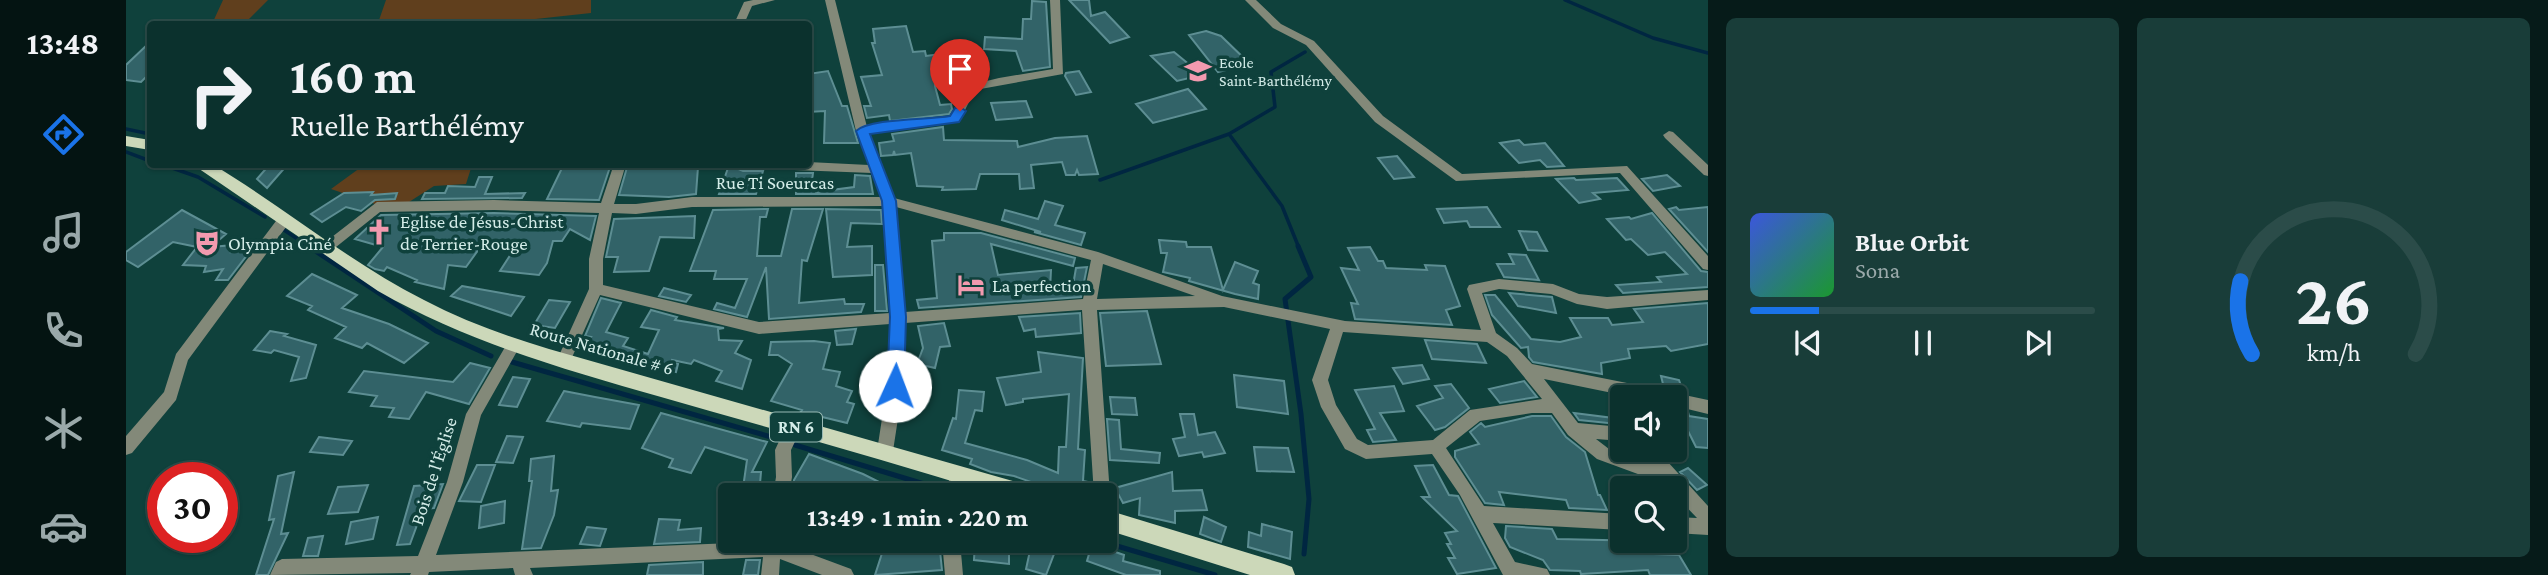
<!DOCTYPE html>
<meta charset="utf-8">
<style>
body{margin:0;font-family:"Crimson Pro",serif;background:#193d39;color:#f1f3f6;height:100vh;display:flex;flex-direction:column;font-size:26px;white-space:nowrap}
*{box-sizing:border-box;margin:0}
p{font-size:23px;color:#9aa9aa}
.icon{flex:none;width:38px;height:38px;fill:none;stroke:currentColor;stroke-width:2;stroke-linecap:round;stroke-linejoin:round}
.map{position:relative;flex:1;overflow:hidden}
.side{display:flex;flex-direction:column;gap:18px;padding:18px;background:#061b19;width:840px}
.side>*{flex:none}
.hud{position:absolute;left:21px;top:21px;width:665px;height:147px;border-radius:7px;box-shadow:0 2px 5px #0004,0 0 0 2px #2b4c49;background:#0b312d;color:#f1f3f6;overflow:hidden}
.tools{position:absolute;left:1484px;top:385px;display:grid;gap:14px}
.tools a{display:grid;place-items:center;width:77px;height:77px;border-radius:7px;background:#0b312d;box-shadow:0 2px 5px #0004,0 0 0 2px #2b4c49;font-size:35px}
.speed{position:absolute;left:21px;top:462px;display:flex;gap:14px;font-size:35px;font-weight:700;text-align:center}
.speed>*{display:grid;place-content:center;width:91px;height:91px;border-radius:50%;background:#0b312d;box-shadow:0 2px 5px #0004,0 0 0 2px #2b4c49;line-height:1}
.speed .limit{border:10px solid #d22;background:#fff;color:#111}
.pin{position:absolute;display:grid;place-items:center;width:60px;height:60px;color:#fff;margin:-72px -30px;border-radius:50% 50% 50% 0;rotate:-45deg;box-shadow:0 0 7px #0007}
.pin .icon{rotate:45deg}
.me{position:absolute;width:77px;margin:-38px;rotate:2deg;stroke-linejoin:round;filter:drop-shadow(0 0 5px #0008)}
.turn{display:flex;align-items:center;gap:24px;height:147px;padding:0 28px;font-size:32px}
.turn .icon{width:91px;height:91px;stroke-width:2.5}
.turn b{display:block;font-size:49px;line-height:60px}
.side .tile{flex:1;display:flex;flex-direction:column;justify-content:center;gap:10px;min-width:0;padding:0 24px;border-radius:10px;background:#193d39}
.side .dial{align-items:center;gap:0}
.dial svg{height:182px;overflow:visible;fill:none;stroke:#2b4c49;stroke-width:7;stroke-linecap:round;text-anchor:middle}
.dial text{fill:#f1f3f6;stroke:none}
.song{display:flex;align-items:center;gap:21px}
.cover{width:84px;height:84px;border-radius:10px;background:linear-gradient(135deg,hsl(230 70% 55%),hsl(130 70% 35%))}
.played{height:7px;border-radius:4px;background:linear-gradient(90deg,#1a73e8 20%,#2b4c49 20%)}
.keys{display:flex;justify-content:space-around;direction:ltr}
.side .tiles{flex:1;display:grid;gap:18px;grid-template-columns:repeat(2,1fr)}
.trip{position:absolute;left:592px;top:483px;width:399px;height:70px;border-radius:7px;background:#0b312d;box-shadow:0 2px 5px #0004,0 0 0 2px #2b4c49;font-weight:700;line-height:70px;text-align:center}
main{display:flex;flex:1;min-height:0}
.tab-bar{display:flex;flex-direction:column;width:126px;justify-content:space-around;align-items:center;background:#041412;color:#9aa9aa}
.tab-bar .icon{width:49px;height:49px}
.tab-bar .active{color:#1a73e8}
.tab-bar b{font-size:32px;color:#f1f3f6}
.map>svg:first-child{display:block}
</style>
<main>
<nav class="tab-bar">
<b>13:48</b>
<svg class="icon active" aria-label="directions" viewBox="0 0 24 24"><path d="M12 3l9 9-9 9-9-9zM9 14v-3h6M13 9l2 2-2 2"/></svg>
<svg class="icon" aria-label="music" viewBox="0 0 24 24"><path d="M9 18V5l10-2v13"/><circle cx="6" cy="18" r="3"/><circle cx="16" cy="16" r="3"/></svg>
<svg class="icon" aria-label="phone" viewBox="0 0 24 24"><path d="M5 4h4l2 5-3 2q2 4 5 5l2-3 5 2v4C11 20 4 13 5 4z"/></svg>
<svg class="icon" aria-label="climate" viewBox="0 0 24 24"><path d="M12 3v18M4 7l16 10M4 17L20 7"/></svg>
<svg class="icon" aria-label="car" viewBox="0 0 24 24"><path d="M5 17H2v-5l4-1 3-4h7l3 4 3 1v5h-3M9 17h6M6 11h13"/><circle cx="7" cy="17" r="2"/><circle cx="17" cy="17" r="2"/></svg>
</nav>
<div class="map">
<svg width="1582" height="575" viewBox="0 0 1582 575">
<rect width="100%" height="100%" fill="#0f413c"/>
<path fill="#603f1d" d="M97,0H142L118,24H86Z
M260,0H465V13L364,24H246L252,23Z
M238,165H346L340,184L308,186L283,202L249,204L205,189Z"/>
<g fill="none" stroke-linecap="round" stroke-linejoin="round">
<path stroke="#002641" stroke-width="3.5" d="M1439,0L1527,38L1582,53
M0,129L24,134
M1103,134L1156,206L1173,248
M0,152L24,161
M35,164L72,177L139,217
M974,180L1103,134L1149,107L1145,72L1179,52
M158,230L185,248"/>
<path stroke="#002641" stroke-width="5" d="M182,246L310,331L365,356
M1172,246L1185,277L1159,299L1175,414L1183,499L1178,554
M386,362L652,439
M669,445L818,490
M974,541L1089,575"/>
</g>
<path fill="#326368" stroke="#5d8e93" stroke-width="2" d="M943,0H963L965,16L979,12L1003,37L984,43Z
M906,1L920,2L924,67L897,71L890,51L858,49L859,37L896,39L897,19H905Z
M780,26L787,52L799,51L800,56L808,55L809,86L814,105L825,104L826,109L823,114L764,121L763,115L741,118L738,106H745L735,77L756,75L746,43H749L747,29Z
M1080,31L1095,36L1124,64L1092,72L1063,35Z
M24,42V73L15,82L0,80V65Z
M1048,52L1076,75L1051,81L1025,56Z
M702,71L716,106H721L732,143H698L699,111L682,112V74Z
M953,71L965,92L950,95L939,76L940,73Z
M1062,89L1080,109L1027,123L1010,104Z
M900,101L906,117L870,120L865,103Z
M817,127L818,140L891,141L892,147L929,138L961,136L972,174L953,175L951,170L949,175H940L936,162L905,165L908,188L894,189L893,174H854L850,189L816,190L817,187L791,186L785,153L769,155L768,151L767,155L755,156L753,143L768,141L766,134Z
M1393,140L1398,145L1419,143L1438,166L1421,167L1414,160L1393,163L1374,143Z
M1271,156L1288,177L1268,179L1252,158Z
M144,164H162L141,188L131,179Z
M460,164H485L473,200L421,199L437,166Z
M502,164L572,167L570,194L543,197L493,195Z
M603,165L617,171H637L630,194H593Z
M670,173H687L686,181L691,180L690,192L728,187L729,175L744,176L747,194H670Z
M1541,175L1554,186L1527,191L1516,179Z
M353,177H366L359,194L399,193L396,198L296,199L299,193H319L322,186L349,187Z
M1448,178L1450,180L1491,178L1502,190L1467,193L1474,199L1453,203L1430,179Z
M247,192L245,195L271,193L269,199L249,200L235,211L220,207L196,222L185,214L218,193Z
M919,201L937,206L929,225L959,233L955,245L908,232H915L876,220L879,210L912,219Z
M1361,207L1374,227H1344L1341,221L1318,223L1311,209Z
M1550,207L1553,210L1582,207V252L1543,209Z
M642,209L640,217H634L631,256H655L666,209H697L681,261L676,260L673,303L718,299L719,304H738L735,312L643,319L640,267L621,317L588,309L591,303L609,308L621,279H588L590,271H564L587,210Z
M700,209L755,210L756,224L725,223L721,247L746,246V275L707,277Z
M56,210L100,234L85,247L108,245L105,252L125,250L102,280H90L97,269L78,272L80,266L57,265L71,247L47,242L12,267L0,260V252Z
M368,213L470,216L464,240L444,229L436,241H427L421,263L413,275L374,271L392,243L358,242L340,267L322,265L318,289L289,282L291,280L261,267L258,271L249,269L242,265L257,247L229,239L255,215Z
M1526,213L1575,271L1582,272V287L1497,293L1490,285L1535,282L1531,277L1561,274L1539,252L1522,255L1505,239L1500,240L1481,219L1503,217L1505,219Z
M569,216L568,238L534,237L523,271L488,272L492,257H480L488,219Z
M1393,231L1411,232L1421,251L1402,250Z
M818,233H855L949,258L947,266L865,244L872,275L925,270L924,290L946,291L950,268L961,267L955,297L793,308L791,300L811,298L806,241L818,240Z
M1033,240L1060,242L1061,247H1085L1097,290L1109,262L1132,271L1127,283L1133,285L1132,299L1109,294L1063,281L1064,278L1037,272L1041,253H1035Z
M1244,247L1252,261H1257L1260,268L1301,270L1299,265L1319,266L1334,306L1320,310L1326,325L1229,319L1225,303L1232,304L1215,268L1233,270L1222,248Z
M1383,254L1400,255L1413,280L1378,277L1371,264H1388Z
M749,265H757L761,311H749Z
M186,274L231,295L216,308L263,324L302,343L278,363L241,343L236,348L209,338L220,327L182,310L186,306L161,296Z
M336,286L398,297L385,316L325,296Z
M538,288L565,295L560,302L533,296Z
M1383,293L1426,297L1430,313L1392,306Z
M1359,295H1369L1405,339L1434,342L1455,337L1444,318H1482L1486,325L1517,322L1508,309L1582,303V344L1545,351L1540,346L1502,349L1504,358L1475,363L1476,374L1407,362L1403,357L1402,347L1395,348L1366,315Z
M475,298L495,303L480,332L502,338L497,346L522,354L533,330L515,327L525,310L551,317L549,320L598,328L592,329L593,340L616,341L609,353L625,360L616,389L590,381L596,371L568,360L565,364L546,360L545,362L552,364L550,372L506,363L458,346L465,337L459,336Z
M423,300L444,302L429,328L408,325Z
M1021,311L1035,364L980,366L974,313Z
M954,313L955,333L910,337L909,329L898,331L893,317Z
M818,323L824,346L814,347L809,368L791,364L797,348L792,326Z
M730,329L726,344L711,345L709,331Z
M144,331L161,334L158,336L190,345L180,378L165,381L173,357L148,350L145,353L128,350Z
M1299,340L1351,344L1360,363L1306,359Z
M688,341L704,343L697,369L714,372L710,386L726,391L721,402L728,404L721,423L692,416L690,420L674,413L676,410L645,401L666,364L652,355H643L645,342Z
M912,352L957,358L952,449L959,450L957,481L962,482L958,495H942L888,476L865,472L844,464L846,459L816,450L827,418L830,419L833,390L858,392L856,411L849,410L839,443L901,460L932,473L933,447H940L943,394L897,399V402L880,405L871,378L915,372Z
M344,363L364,368L343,404L300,392L283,419L263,417L268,408L245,406L251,396L223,392L238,371L327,382Z
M1296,365L1303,379L1277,384L1267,368Z
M1108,375L1158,381L1162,414L1111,407Z
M1535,376L1553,380L1557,392H1544L1538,388Z
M387,377L404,379L391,407L373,405Z
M1398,381L1411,397L1374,403L1363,389Z
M1325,384L1343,408L1319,427L1309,430L1291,406L1317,398L1309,386Z
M1268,386L1278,411L1254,413L1270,440L1247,442L1241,430L1249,429L1229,390Z
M438,391L469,397L513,405L504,429L456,423L454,427L421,421Z
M984,397L1009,398L1011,415L986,414Z
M1551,409L1562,412L1563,416L1582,419V448L1570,447Z
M535,413L641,442L626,472H635L633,495H616L621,460L579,447L565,473L543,467L547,459L516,448Z
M1448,413L1495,419V420L1482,423L1453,420Z
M1054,414H1068L1072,435L1089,432L1099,453L1078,457L1076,452L1053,456L1047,439L1059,437Z
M1406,416H1425L1440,437L1459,452L1472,495H1474L1481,510L1443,508L1440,500L1373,492L1378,505L1359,503L1329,457V451L1353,444L1344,432L1355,423L1359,427Z
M981,419L993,420L995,449L1034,453L1033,463L984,460Z
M381,436L397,437L387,463L370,462Z
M193,437L226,441L217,455L184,452Z
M1128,447L1162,448L1168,472L1131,471Z
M683,454L737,474L779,495H723L705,486L700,495H666L668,480Z
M428,456L425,491L432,490L428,515L415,548L396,549L406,481H403L405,459Z
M351,465H369L355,502L333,501Z
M1307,465L1323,495L1332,496L1370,568L1331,574L1322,558H1329L1321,544H1325L1319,533L1331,531L1296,497H1304L1289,466Z
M1562,468L1581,485L1571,490L1554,472Z
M168,472L155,534L162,533L142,575H130L148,519L143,520L152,476Z
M1046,472L1047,491L1076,490L1081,510L1049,511V523L1013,515L1014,498L997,503L989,488Z
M317,484L308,508L297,509L284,544L271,545L288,486Z
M242,485L232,512L202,514L212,487Z
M379,501L378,523L353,528L355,506Z
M252,517L247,539L220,544L225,522Z
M1078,517L1100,527L1095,542L1074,534Z
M533,519L554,520L552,530L575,528L574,542L528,544Z
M1136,524L1166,532L1164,559L1122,547L1123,532L1135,536Z
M1380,526L1426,529L1431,539L1522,541L1528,554L1553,555L1565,575H1524L1522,570L1455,574L1454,571L1424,570L1417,560L1384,547L1379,538Z
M461,527L480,529L474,546L454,544Z
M197,536L192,556H177L182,538Z
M760,541H813L816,570L749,575Z
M849,541H883V564L848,560Z
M966,544L998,555L997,561L1034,571V575H1000L961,561Z
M905,546L928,554L920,575L900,569Z
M620,560H634L632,575H617Z
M577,562V575H521L523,565Z"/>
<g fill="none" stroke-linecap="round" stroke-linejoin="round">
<path fill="#838979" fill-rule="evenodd" d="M627,0H649L626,6L618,24H608L618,2Z
M699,0H709L741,127L825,116L840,86L873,78L927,69L924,0H934L937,74L849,90L833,122L743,134L768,198L972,252L1096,296L1219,321L1355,330L1341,289L1343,285L1373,279L1427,284L1453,294L1481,297L1582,290V300L1481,309L1451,304L1425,294L1373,289L1356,293L1370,333L1391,348L1406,364L1536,390L1541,392L1543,396L1549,393L1582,400V414L1549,406V397H1506L1418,379L1452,423L1496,427V441L1470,439L1483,449L1522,463L1513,450H1531L1582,506V535L1549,533V517L1571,518L1549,495V488H1543L1539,484L1471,459L1442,435L1426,413H1406L1354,421L1320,448L1358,506L1496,514V530L1367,523L1389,562L1421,569L1424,575H1377L1334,495L1306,454L1240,459L1219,449L1195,407L1186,380L1204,329L1098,307L971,310L984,495L982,500L978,502V495H968L956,310L779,323L777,386L767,451L765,456L759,458L753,456L751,451L761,386L764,324L633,334L474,295L443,364L438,366L433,364L431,360L463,289V259L473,213L368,210L254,212L205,251H195L193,247L251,202L368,200L475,203L488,164H500L488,204H510L566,197H755L746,173L617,168L611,164H682V162L743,165L730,131ZM757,206L764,313L633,322L477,285V259L486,213L510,214L566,207ZM770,207L965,260L957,299L779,312ZM977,264L1069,296L971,299ZM1217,332L1361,342L1381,356L1416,399L1344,410L1307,440L1242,445L1231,439L1210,405L1202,380Z
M1119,0H1130L1155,24L1188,41L1257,116L1336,174L1501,166L1582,256V270L1577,269L1494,173L1330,181L1249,122L1180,45L1147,28Z
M1543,131L1547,132L1582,165V176L1578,175L1539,138L1537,135Z
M158,215L165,220L163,223L62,360L50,400L6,453L0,455V436L38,392L50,354L153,217Z
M387,340L392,342L394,346L355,415L337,482L310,555L656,541L655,543L725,569L728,575H696L654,559L653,575H635L637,557L404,568L407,575H389L387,568L303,572L302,575H284L285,573L144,575L150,562L156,559L292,556L321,482L340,414L382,342Z
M668,420L674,422L676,427L665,450L666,477L663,495H647L650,477L649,450L662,422Z
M833,467L839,469L841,474L834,495H818L827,469Z
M816,541H834L837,575H819Z"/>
<path fill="#ccd8b9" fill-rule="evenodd" d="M0,136L24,140V150L0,146Z
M66,164H86C158,207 223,262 298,300C338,321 380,336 423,349L901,485L908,488L911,495H871C759,460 647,429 535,397C437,369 341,342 252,291Z
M978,509L1158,564L1166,567L1169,575H1124L978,529Z"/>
</g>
<path fill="#1a73e8" stroke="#114b97" stroke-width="2" d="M834,107L840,111L833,122L744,134L770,201L780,317L778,386L775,392L769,394L763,392L761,386L764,317L756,201L730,131C744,118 802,120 824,116L829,108Z"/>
<defs>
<g id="school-bare" transform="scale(2.1)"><path d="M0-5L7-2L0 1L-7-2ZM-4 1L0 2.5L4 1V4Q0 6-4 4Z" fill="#f29aaf" stroke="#0f413c" stroke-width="2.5" paint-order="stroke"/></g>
<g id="church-bare" transform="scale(2.1)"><path d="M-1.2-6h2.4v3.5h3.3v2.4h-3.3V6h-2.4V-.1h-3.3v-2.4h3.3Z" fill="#f29aaf" stroke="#0f413c" stroke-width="2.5" paint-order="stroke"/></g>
<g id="theatre-bare" transform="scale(2.1)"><path d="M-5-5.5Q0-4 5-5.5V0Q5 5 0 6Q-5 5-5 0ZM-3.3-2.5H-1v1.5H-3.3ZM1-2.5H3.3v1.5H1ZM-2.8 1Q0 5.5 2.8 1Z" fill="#f29aaf" stroke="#0f413c" stroke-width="2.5" paint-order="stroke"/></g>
<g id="hotel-bare" transform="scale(2.1)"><path d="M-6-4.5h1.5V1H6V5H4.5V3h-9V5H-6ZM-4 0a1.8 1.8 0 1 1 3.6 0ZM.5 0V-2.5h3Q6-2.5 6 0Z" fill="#f29aaf" stroke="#0f413c" stroke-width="2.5" paint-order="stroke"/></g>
</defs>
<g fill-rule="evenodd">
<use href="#school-bare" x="1072" y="71"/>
<use href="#church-bare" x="253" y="232"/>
<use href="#theatre-bare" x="81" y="243"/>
<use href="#hotel-bare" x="845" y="285"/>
</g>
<g text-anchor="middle" stroke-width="7" stroke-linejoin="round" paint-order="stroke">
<g font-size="16" fill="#d3ece8" stroke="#0f413c" text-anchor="start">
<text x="1093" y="68">Ecole<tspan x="1093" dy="18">Saint-Barthélémy</tspan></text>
</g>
<rect fill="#0f413c" stroke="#98b9b4" stroke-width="2" x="644" y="412.5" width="52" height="29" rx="5"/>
<g font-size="18" font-weight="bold" fill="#d3ece8">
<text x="670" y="433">RN 6</text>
</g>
<g font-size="19" fill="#d3ece8" stroke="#0f413c">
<text x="649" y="189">Rue Ti Soeurcas</text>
<text transform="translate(476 348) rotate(16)" y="7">Route Nationale # 6</text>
<text transform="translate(307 471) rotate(-72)" y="7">Bois de l'Église</text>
</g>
<g font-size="19" fill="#d3ece8" stroke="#0f413c" text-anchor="start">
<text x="274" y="228">Eglise de Jésus-Christ<tspan x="274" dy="22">de Terrier-Rouge</tspan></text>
<text x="102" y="250">Olympia Ciné</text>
<text x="866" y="292">La perfection</text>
</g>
</g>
</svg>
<div class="tools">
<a><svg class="icon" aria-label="sound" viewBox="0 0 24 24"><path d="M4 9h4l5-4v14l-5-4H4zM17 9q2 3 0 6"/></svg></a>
<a><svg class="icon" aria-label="search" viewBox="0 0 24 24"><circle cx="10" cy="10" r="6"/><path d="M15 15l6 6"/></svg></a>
</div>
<div class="speed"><div class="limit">30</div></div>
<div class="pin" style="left:834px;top:111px;background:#d93025"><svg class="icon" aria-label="arrive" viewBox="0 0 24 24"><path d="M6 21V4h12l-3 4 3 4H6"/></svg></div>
<svg class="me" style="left:769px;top:386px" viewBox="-20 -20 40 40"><circle r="19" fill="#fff"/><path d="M0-13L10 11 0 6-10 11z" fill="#1a73e8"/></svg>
<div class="trip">13:49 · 1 min · 220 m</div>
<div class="hud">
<div class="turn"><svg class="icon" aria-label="right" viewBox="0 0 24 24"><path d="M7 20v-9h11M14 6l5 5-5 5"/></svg><div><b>160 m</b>Ruelle Barthélémy</div></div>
</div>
</div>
<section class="side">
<div class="tiles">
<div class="tile">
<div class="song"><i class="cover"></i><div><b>Blue Orbit</b><p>Sona</p></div></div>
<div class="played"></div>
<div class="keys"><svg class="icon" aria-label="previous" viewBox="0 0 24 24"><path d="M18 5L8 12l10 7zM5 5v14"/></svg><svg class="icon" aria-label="pause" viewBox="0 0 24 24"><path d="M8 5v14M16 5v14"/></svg><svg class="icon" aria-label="next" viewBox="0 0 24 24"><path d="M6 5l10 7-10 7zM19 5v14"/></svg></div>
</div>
<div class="tile dial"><svg viewBox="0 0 100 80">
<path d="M14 69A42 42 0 1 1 86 69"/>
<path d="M14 69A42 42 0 0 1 9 37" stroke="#1a73e8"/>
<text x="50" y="56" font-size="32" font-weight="700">26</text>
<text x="50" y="72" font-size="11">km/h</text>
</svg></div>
</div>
</section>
</main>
